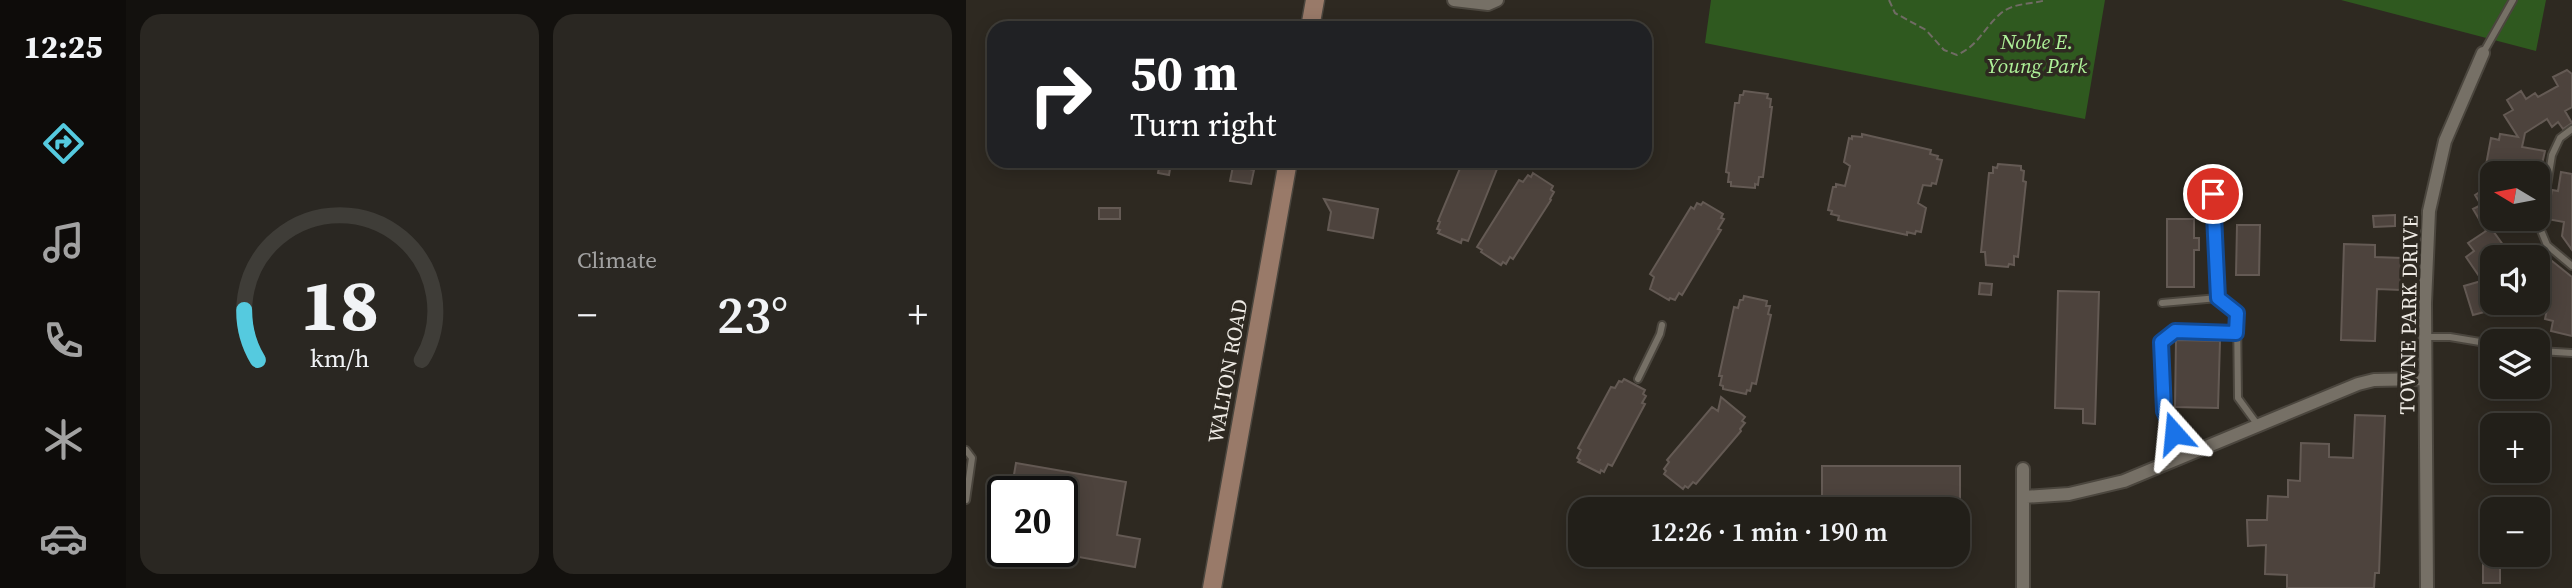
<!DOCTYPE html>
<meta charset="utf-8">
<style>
body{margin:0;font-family:"Source Serif 4",serif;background:#2a2722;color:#f1f3f6;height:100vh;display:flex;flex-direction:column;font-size:26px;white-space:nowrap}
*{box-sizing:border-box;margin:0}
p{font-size:23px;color:#a2a2a2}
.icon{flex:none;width:38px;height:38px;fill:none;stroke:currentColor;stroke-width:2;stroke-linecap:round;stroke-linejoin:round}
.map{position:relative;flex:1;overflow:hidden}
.panel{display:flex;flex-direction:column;gap:14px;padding:14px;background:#13110e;width:840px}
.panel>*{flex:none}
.top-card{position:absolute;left:21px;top:21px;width:665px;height:147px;border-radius:21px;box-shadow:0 4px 18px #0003,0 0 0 2px #3f3d38;background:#202124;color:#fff;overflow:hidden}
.needle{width:46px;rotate:280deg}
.buttons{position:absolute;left:1514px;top:161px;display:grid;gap:14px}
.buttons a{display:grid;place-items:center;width:70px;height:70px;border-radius:14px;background:#221f19;box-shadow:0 4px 18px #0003,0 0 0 2px #3f3d38;font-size:35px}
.speed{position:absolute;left:21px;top:476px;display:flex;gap:14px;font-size:35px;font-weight:700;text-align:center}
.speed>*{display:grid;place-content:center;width:91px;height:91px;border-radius:50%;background:#221f19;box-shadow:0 4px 18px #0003,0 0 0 2px #3f3d38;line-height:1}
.speed .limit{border:4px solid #111;border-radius:10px;background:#fff;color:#111}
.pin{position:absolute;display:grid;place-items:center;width:60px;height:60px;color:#fff;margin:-30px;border:4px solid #fff;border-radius:50%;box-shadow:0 2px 7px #0007}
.me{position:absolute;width:77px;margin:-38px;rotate:342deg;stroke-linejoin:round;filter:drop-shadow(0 0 5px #0008)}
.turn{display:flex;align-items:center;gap:24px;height:147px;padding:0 28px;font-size:32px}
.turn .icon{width:91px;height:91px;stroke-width:2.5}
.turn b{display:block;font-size:49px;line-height:60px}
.big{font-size:52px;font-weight:600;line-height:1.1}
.panel .card{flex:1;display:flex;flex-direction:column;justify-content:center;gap:10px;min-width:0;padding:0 24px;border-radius:21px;background:#2a2722}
.panel .dial{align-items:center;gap:0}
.dial svg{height:182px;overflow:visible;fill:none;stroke:#3f3d38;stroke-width:7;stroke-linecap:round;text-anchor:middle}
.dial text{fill:#f1f3f6;stroke:none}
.heat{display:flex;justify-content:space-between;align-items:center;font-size:38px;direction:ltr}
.panel .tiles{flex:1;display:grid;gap:14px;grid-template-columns:repeat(2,1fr)}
.trip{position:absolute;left:602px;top:497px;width:402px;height:70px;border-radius:21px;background:#221f19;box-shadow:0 4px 18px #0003,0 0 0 2px #3f3d38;font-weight:600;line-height:70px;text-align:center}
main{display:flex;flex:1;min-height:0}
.tabs{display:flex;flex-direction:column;width:126px;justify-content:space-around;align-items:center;background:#0e0c0a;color:#a2a2a2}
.tabs .icon{width:49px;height:49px}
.tabs .selected{color:#55cadf}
.tabs b{font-size:32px;color:#f1f3f6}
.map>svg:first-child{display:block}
</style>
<main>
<nav class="tabs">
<b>12:25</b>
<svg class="icon selected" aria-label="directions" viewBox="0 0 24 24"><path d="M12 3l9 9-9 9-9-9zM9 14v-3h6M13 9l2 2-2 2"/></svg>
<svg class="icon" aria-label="music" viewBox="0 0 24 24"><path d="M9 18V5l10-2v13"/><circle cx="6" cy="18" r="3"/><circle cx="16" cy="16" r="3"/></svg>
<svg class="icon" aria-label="phone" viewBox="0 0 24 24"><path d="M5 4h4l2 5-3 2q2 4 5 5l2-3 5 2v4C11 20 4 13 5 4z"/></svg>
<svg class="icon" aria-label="climate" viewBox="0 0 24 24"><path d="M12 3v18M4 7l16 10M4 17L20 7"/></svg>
<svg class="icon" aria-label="car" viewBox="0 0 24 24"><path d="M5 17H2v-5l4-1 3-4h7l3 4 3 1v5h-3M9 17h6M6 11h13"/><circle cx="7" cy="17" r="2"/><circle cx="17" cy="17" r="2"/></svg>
</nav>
<section class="panel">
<div class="tiles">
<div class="card dial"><svg viewBox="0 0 100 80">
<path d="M14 69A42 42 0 1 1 86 69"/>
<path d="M14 69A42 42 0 0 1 8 47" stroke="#55cadf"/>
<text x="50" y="56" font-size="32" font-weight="700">18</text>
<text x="50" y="72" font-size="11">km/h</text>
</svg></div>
<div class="card"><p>Climate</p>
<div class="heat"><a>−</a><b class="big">23°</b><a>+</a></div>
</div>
</div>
</section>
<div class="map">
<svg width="1606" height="588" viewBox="0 0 1606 588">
<rect width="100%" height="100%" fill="#2e2921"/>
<path fill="#2f591f" d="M745,0H1139L1119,119L739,43Z
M1375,0H1580L1570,51Z"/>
<path fill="#4d433d" stroke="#645a54" stroke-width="2" d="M1601,70L1606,74V107L1599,111L1606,123L1597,129L1592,122L1586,127L1581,119L1559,133L1556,147L1579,151L1574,173L1548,170L1545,173H1527L1528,166L1520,165L1525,138L1533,140L1534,134L1552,137L1538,115L1547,110L1541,100L1555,91L1560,99L1569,93L1572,97L1592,86L1587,77Z
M778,91L802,94L801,98L805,99L804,107H806L797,177H793L792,185L789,184V188L765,186V182H762L763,173L760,172L769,103H773L774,95H777Z
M896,134L965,150L964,154L972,156L971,159L976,160L970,184L966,183L965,186L957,185L952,203L960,208L955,232L950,231L949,234L941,232V235L872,220L873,216L865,214L866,211L862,210L867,187H870V184L879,186L884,166L878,162L883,138L886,139V136L896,137Z
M268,161L284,163L283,169L288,170L285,184L264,181Z
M497,161H525L533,164L502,241L496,239L495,243L472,233L474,230L471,229L474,222L472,221Z
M194,162L205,163L203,175L192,173Z
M1032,164L1055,166V170L1058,171L1057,181L1060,182L1052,257L1048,256V265L1043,264L1042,267L1020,265L1019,252H1015L1023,173H1027V167L1031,168Z
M1595,172L1606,174V250L1596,236L1598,222L1581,219L1586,190L1592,191Z
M567,173L587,186L585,190L588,192L584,199L585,200L547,259L544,257L540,264L537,262L535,265L515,252L516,250L511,247L553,180L557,182L562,175L565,177Z
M1523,186L1526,192V219H1541L1525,228L1540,249L1526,257V272L1515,279L1500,257L1508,251L1502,243L1520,231L1507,209L1515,205L1509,195Z
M358,199L412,209L407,238L362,230L365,212Z
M737,202L757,214L755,218L758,219L752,229L755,230L716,295L713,293L709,300L704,298L703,300L684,289L688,277L684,274L725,207L728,209L731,203L735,205Z
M133,208H154V219H133Z
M1429,215V226L1408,227L1407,216Z
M1201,219H1228V238H1233V250H1228V287H1201Z
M1271,225H1294L1293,275H1270Z
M1378,244L1409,245V257L1436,258L1435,290L1411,289L1409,341L1375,340Z
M1581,257L1606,277V336L1585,331L1587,321L1579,319L1584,295L1572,298V261L1575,264Z
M1522,279L1526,293V310L1507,315L1498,286Z
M1014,283L1026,284L1025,295L1013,294Z
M1092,291L1133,292L1129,424L1117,423V409L1089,408Z
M778,296L801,301L800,306H804L802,314L805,315L790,384L786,383L784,391L781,390L780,394L757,389V386L754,385L756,376H753L768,307L772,308L774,300H777Z
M1210,340L1254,341L1252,408L1209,407Z
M658,379L679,390L677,394L680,396L676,403L679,404L646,466L642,464L638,472L635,470L634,473L612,462L614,460L611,458L615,450L612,448L645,387L649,388L653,381L656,382Z
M755,397L779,417L776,421L779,423L774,429L775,431L730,484L727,482L722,488L719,486L717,489L698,474L700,471L698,469L703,462L701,460L746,407L752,411Z
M1389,415L1419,416L1413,573H1409L1408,588H1321V575L1299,574L1300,545L1282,546L1281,520H1301L1302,496L1322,497V480L1334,481L1335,443L1363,444V457L1387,458Z
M50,463L160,482L151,535L174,539L169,567L96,554V492H45Z
M856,466H994V509H900V504H869V496L856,497Z
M992,512H1001V543H992Z
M1517,563H1534V583H1517Z"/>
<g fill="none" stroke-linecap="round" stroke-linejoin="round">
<g stroke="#4b463e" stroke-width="10">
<path id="lane" d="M1517,53L1547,0
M1606,129L1594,138L1586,155L1574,228L1581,245L1606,266
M1247,194L1252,298L1271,313L1272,398L1291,424
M1196,303L1252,298
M1459,337H1484L1526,344
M1572,351L1606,353
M672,379L694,334L696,325
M0,450L6,458L0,500
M1218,455L1198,411L1195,342L1209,331L1271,333"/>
</g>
<g stroke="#4b463e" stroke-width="16">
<path id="street" d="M488,0L522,4L531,0
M1057,469V588
M1057,497L1103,494L1158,481L1392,384L1408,380L1459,379
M1461,588L1459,303L1463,211L1479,141L1517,53"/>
</g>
<g stroke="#4b463e" stroke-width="21">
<path id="secondary" d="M344,28L349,0
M246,588L322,161"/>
</g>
<path stroke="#706b64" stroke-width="2" stroke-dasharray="7 3.5" stroke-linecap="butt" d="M923,0L929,13L960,30L978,50L991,55C1013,45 1017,29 1034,14C1048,2 1064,5 1080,0"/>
<use href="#lane" stroke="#767066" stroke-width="6"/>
<use href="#street" stroke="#767066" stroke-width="12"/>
<use href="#secondary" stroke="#997a69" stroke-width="18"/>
</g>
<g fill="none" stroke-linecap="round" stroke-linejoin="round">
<g stroke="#114b97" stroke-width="18">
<path id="route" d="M1208,433L1198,411L1195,342L1209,331L1270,333L1271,313L1252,298L1247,194"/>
</g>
<use href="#route" stroke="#1a73e8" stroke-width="12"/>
</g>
<g text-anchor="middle" stroke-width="7" stroke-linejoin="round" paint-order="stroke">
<g font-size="21" font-style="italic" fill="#aef198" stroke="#2e2921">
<text x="1071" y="49">Noble E.<tspan x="1071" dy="24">Young Park</tspan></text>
</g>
<g font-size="21" fill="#eeeae4" stroke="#2e2921">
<text transform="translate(1443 315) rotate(-89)" y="7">TOWNE PARK DRIVE</text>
<text transform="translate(262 371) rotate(-80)" y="7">WALTON ROAD</text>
</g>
</g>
</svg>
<div class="buttons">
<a><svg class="needle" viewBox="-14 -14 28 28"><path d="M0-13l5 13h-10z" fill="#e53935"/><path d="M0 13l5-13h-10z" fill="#a2a2a2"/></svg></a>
<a><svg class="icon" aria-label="sound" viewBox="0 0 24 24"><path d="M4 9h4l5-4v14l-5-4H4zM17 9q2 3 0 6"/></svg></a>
<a><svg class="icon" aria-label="layers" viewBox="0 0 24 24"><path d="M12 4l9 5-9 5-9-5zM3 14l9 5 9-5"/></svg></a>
<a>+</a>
<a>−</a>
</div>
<div class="speed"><div class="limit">20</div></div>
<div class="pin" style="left:1247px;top:194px;background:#d93025"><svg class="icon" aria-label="arrive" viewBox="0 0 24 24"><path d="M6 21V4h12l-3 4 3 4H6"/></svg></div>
<svg class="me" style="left:1208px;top:433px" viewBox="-20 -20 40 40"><path d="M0-17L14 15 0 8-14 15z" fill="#1a73e8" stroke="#fff" stroke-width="4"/></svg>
<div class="trip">12:26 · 1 min · 190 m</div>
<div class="top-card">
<div class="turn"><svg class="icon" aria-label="right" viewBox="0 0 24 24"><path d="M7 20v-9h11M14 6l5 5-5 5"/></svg><div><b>50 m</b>Turn right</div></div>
</div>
</div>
</main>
